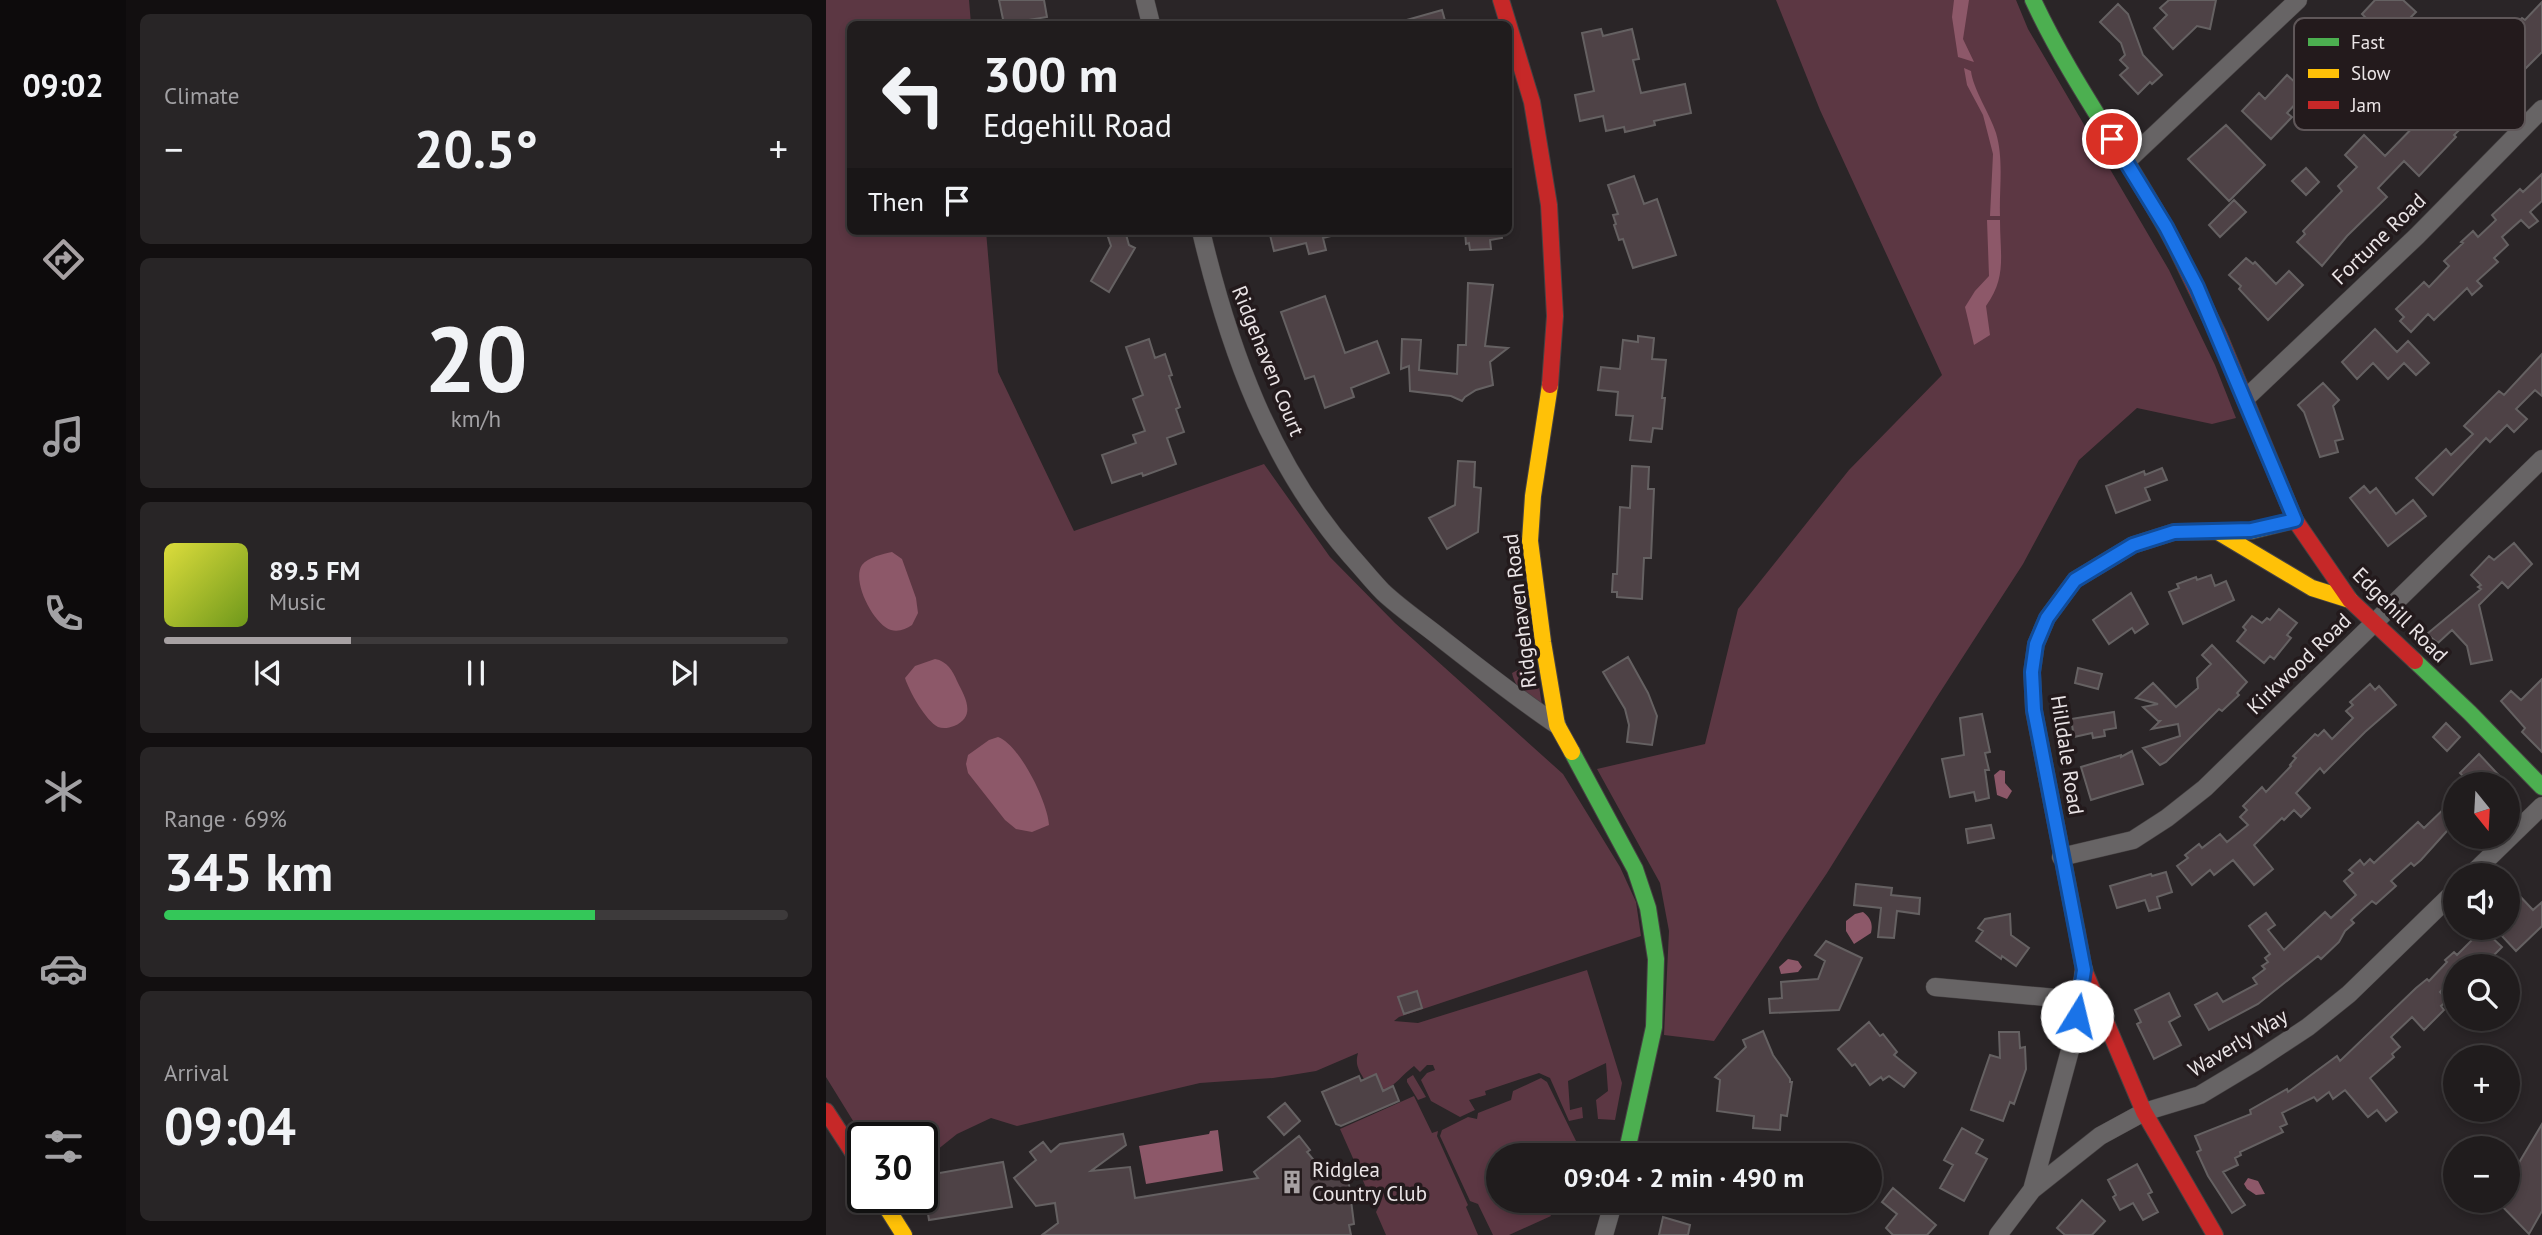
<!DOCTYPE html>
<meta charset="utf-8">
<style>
body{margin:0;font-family:"PT Sans",sans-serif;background:#282526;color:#f1f3f6;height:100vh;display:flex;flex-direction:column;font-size:26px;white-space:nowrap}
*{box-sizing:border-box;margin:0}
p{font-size:23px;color:#a2a1a4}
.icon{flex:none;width:38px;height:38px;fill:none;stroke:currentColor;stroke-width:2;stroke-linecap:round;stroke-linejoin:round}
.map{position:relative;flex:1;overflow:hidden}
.side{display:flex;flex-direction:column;gap:14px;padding:14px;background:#120f10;width:700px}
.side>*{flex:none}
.guide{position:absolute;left:21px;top:21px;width:665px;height:214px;border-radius:10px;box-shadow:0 4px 10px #0003,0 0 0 2px #3d3a3b;background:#201c1d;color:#f1f3f6;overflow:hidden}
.needle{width:46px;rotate:162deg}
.tools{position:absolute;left:1617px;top:772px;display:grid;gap:14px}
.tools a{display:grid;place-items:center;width:77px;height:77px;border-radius:50%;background:#201c1d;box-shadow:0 4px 10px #0003,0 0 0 2px #3d3a3b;font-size:35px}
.speed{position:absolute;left:21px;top:1122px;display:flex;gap:14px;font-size:35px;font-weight:700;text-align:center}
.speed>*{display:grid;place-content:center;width:91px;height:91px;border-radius:50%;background:#201c1d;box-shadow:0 4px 10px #0003,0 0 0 2px #3d3a3b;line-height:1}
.speed .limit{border:4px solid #111;border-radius:10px;background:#fff;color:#111}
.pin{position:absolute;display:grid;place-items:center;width:60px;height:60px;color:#fff;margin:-30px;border:4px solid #fff;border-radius:50%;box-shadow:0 2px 7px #0007}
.me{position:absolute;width:77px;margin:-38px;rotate:9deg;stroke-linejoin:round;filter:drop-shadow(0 0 5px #0008)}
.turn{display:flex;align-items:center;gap:24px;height:147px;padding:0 21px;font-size:32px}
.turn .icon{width:91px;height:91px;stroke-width:2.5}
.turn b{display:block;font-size:49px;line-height:60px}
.then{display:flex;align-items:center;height:66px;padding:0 21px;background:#0003;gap:14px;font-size:26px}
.big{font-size:52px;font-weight:700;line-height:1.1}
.side .widget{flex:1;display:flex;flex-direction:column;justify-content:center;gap:10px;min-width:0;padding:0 24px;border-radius:10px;background:#282526}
.side .dial{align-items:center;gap:0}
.dial b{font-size:91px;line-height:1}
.song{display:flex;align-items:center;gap:21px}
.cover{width:84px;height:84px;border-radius:10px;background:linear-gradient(135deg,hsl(60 70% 55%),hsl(80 70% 35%))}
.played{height:7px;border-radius:4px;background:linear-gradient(90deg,#a7a1a3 30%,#3d3a3b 30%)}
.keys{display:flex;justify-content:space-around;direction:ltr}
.heat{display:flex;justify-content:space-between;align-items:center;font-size:38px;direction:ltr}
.charge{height:10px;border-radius:5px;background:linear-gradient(90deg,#34c759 69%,#3d3a3b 0)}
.trip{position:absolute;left:660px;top:1143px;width:396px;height:70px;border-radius:35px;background:#201c1d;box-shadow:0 4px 10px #0003,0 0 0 2px #3d3a3b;font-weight:700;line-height:70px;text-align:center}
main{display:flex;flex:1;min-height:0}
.tabs{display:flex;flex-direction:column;width:126px;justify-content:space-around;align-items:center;background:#0d0b0c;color:#a2a1a4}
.tabs .icon{width:49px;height:49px}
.tabs .current{color:#a7a1a3}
.tabs b{font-size:32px;color:#f1f3f6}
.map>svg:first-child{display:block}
</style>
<main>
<nav class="tabs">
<b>09:02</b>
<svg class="icon current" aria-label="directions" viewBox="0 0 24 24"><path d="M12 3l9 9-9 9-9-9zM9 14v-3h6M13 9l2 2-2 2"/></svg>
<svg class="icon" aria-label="music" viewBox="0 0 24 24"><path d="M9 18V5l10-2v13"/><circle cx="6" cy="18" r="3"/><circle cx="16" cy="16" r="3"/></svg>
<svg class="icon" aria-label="phone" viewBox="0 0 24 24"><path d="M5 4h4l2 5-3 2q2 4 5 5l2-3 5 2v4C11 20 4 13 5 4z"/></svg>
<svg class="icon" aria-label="climate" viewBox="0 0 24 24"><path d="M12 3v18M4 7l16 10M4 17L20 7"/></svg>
<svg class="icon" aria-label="car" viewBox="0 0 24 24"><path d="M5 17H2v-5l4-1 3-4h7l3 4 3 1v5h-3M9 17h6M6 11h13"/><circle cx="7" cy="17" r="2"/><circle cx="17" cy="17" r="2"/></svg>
<svg class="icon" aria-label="filters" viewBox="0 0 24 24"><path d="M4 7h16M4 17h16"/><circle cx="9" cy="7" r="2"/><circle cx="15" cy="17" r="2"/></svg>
</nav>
<section class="side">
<div class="widget"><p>Climate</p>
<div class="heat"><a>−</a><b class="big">20.5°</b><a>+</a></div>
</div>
<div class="widget dial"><b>20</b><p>km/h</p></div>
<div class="widget">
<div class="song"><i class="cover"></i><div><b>89.5 FM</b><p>Music</p></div></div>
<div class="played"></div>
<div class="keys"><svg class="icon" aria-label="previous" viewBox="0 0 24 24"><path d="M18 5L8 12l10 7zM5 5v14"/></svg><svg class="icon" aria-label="pause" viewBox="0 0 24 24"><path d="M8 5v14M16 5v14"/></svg><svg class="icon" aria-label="next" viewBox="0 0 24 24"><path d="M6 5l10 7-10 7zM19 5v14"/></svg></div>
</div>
<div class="widget"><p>Range · 69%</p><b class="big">345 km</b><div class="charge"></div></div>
<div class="widget"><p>Arrival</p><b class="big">09:04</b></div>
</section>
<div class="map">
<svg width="1716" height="1235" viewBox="0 0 1716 1235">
<rect width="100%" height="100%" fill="#2a2527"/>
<path fill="#5c3743" d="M0,0H143L145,24H24V231H160L172,372L248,531L438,464L504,557L569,623L737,774L794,867L810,902L815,936L573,1017L568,1021L592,1023L761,970L796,1083L789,1120L772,1119L770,1100L782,1091L780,1063L742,1081L744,1110L756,1107L757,1118L743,1121L724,1078L713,1073L659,1091L660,1095L643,1100L649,1110L634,1117L605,1101L595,1080L601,1073L609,1070L607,1065H601L594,1072L588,1066C577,1074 569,1086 557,1091L550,1074L538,1079C532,1069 529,1064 532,1053L490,1071L447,1078L374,1083L191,1126L165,1118L131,1134L96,1162V1138L37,1137L0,1077Z
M950,0H1190L1202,29L1343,270L1389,365L1410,418L1386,424L1311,408L1253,460L1197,564L1109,700L1001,873L888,1041L838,1035L843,931L834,883L771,769L879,744L912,609L1023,470L1116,375L994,110Z
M709,661L716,705C703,697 689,689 686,673Z
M587,1075L600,1097L592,1100L581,1082V1079Z
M715,1078L721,1082L751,1143L749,1151L740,1155H672V1200L718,1201L725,1216L683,1235H667L652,1204L644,1201L614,1136L616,1130L642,1117L651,1119L652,1113L685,1100L687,1091Z
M588,1096L606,1133L612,1131L611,1136L642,1205L640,1207L652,1235H560L550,1212L554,1204L546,1201L514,1129Z"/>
<path fill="#8d5869" d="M1128,0H1143L1137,39L1148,62L1132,57L1126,17Z
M1138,68L1145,71C1147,89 1164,114 1170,133C1178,160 1173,189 1174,216H1164L1167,154L1157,115L1141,85Z
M1161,220H1174C1174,255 1181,277 1160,306L1164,335L1148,345L1139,307L1149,291L1163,276Z
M66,552L76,559L90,598L92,613L86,625C80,629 73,632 65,630C48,625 25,581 36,565C42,557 57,554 66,552Z
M109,659C121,661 127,671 131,681C139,697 151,716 128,726C123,728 117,729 112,727C100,721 83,691 79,678L89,666Z
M172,737C194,745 222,803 223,825L206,832L190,829L179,820L142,773L140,764L142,755L163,740Z
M1174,770L1179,771V783L1186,791L1181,799L1171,795L1168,775Z
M1037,912C1045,918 1047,924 1045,933L1028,944L1020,931V921L1029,914Z
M962,959L972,961L976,967L972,972L955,974L953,967Z
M392,1130L397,1171L320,1184L313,1146L383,1134L384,1131Z
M1422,1178L1432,1181L1439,1194L1430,1195L1421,1189L1418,1184Z"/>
<path fill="#4e4246" stroke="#656162" stroke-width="2" d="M173,0H218L221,17L178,24Z
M1343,0H1390L1384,29L1371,26L1347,49L1328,28L1341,15L1334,8Z
M1549,0H1577L1590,12L1577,25L1575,23L1550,48L1529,27L1539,17L1536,14Z
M1716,2V52L1687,81L1683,77L1663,97L1665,99L1660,105L1628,135L1630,137L1593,176L1578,161L1552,188L1561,197L1521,236L1496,266L1471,242L1479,234L1477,231L1516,191L1512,186L1531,167L1519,155L1538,135L1559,156L1598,116L1606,124L1647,85L1639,77L1656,60L1660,64L1689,36L1683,30L1696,18L1699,20Z
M1292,4L1302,14L1317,55L1336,75L1326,84L1324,82L1312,94L1294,75L1302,68L1294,60L1299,55L1295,43L1274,22Z
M616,10L620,24H577V21Z
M775,29L777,36L806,29L813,59L807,60L815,93L859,84L865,113L828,121L829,125L799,132L798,127L780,131L777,116L754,121L749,95L768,91L756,33Z
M1499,41L1502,44L1505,41L1534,71L1524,80L1520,76L1499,96L1488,84L1461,113L1466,117L1445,139L1416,111L1433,93L1439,99L1461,75L1472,85L1491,68L1482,58Z
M1400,125L1439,165L1403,201L1362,159Z
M1480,168L1493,182L1480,195L1466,181Z
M1716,174V201L1704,212L1712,221L1703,228L1695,220L1676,237L1682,245L1668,258L1672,262L1651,281L1656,286L1646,295L1641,288L1608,320L1602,314L1585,332L1574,321L1578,317L1570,309L1598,282L1603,287L1623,266L1618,261L1637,243L1635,242L1647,231L1652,237L1670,220L1666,215L1694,189L1697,192Z
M808,176L818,204L831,199L850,255L807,268L797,239L793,240L788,225L790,224L787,215L792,214L782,185Z
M1408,200L1420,212L1394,237L1383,225Z
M280,231H299L303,245L309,248L283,292L265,281L285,246Z
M443,231H508L509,235L497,238L500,250L483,254L480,243L448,251Z
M639,231H675L676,238L664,240L665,249L644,250L643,243L640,244Z
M1420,258L1427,264L1429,262L1450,284L1463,271L1477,285L1442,320L1413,289L1415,286L1403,275Z
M642,283L667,285L659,346L682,348L664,362L667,385L650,390L639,397L636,401L625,396L584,391L583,366L575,369L576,339L595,340L593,370L631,374L632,345H640Z
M499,296L519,353L551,341L563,373L525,388L528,397L499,408L488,376L479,379L455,312Z
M1549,329L1571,352L1582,341L1603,363L1590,375L1578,363L1562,379L1547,363L1531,379L1516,362Z
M812,336L828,338L826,359L840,360L836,398H839L836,429L827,428L825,442L804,440L807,416L790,415L792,392L772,390L775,367L794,369L797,340L812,342Z
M323,339L329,358L339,354L346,375L343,376L354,407L350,409L358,432L341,438L350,464L317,476L316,473L286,483L276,455L310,443L307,435L319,431L307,399L317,395L300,347Z
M1716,354V396L1709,390L1690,409L1701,419L1688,432L1681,425L1664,442L1660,438L1607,495L1590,478L1620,449L1625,455L1647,434L1638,426L1673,391L1678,395Z
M1497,383L1513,400L1507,406L1517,439L1509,441L1512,452L1494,457L1478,412L1472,405Z
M632,461L649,462L648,487L655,488L652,532L621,549L603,518L629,505Z
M806,466L823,467L822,489H828L825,558H818L816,599L791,597V592H786L787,574H791L794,507L804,508Z
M1336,468L1341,480L1319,488L1324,500L1290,513L1280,486L1318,471L1319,475Z
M1538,486L1544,493L1550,488L1570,514L1587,500L1600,516L1562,546L1524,498Z
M1688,543L1706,564L1682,588L1676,582L1653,605L1666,660L1645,664L1641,646L1626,630L1612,643L1601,634L1655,589L1652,587L1655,585L1645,575L1663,556L1668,560Z
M1385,575L1389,586L1400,581L1408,600L1357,624L1343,592L1353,588L1351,584L1370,577L1371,580Z
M1305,593L1322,624L1309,633L1306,628L1283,644L1267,620Z
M1453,609L1471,623L1461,635L1465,638L1448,659L1444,656L1438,663L1411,641L1420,630L1417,627L1426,616L1436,623L1441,618L1444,620Z
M1386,645L1421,682L1411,693L1413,695L1396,711L1393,709L1340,762L1334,765L1317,748L1354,736L1352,724L1326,729L1334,721H1332L1317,707L1332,704L1310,698L1327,683L1350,707L1372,688L1371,678L1385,664L1376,655Z
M802,657L822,693L831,716L826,745L801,742L803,725L799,709L777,672Z
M1252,668L1276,674L1272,689L1249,683Z
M1716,679V752L1696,732L1699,728L1675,701L1685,691L1695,700Z
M1544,684L1549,690L1553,686L1570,705L1539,732L1498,773L1494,768L1470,793L1484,808L1475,817L1468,810L1458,820L1456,818L1428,845L1447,869L1428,885L1407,860L1388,875L1384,870L1366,885L1351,866L1362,858L1359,855L1373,844L1376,848L1394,834L1401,842L1422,825L1414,817L1421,810L1417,806L1436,787L1440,792L1465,766L1464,765L1470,758L1467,756L1489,734L1492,736L1498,730L1506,739L1527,718L1520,711L1527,705L1524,702Z
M1288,712L1290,728L1278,730L1279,736L1267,738L1266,733L1248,737L1245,719Z
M1156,714L1164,752L1159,753L1163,770H1159L1163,798L1150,801L1148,792L1124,797L1116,759L1138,755L1134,718Z
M1620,723L1634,737L1621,751L1607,737Z
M1306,751L1317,784L1265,800L1255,767L1295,755V757Z
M1653,754L1681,784H1631L1638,777L1634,773Z
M1629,798V822L1595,860L1588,866L1585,863L1565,881L1570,886L1550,904L1546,901L1525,920L1528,923L1519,931L1513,942L1495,959L1492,956L1432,1004L1383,1030L1369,1005L1391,993L1397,1002L1431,984L1427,978L1439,969L1436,966L1442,962L1439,958L1444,954L1423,926L1440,913L1449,925L1442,930L1458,950L1499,912L1505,918L1530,895L1518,881L1527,873L1523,870L1534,860L1538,865L1544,859L1548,863L1592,822L1598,828Z
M1165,825L1168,838L1142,843L1140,829Z
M1340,872L1346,892L1331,897L1334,908L1323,911L1319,900L1291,908L1284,886L1325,874L1326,876Z
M1030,884L1066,888L1065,895L1094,898L1093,914L1071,911L1068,938L1052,937L1055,908L1028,905Z
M1690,892L1707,910L1716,902V926L1690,951L1676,936L1687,925L1682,919V900Z
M1184,914L1185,935L1203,948L1190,966L1176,956L1175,959L1150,941L1157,931L1152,928L1159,919Z
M1657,929L1676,947L1657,966H1629V977L1614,992L1622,1000L1615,1006L1618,1010L1598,1030L1586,1017L1565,1037L1574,1047L1566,1054L1568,1057L1544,1078L1571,1112L1560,1121L1551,1110L1542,1117L1519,1090L1507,1099L1503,1092L1491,1101L1488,1097L1456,1113L1461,1124L1454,1127L1457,1132L1414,1152L1415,1155L1409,1158L1412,1165L1397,1172L1419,1205L1406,1213L1382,1176L1371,1152L1375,1150L1369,1136L1425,1114L1424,1110L1461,1089L1462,1092L1511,1056L1514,1061L1590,988L1601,979L1603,981L1621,962L1619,960L1628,952L1631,955Z
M1000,941L1036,958L1013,1010L944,1013L943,999L956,998L955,982L992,979L999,961L989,955Z
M591,991L596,1008L578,1014L572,997Z
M1343,993L1354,1016L1343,1022L1355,1045L1328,1059L1311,1024L1315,1022L1309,1010Z
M1043,1022L1054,1036L1057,1034L1071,1052L1068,1055L1090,1073L1078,1087L1063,1076L1057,1080L1055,1077L1044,1085L1029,1064L1026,1066L1012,1049Z
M937,1031L947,1055L964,1079V1082H966L961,1116L955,1115L954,1130L927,1128L928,1116L891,1111L894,1080L889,1077L920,1047L917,1040Z
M1173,1032H1193L1194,1048L1199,1047L1200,1069L1188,1104L1184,1102L1177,1121L1145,1110L1164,1055L1174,1058Z
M550,1074L557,1091L567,1086L573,1101L515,1126L510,1124L496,1092L533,1076L535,1081Z
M459,1103L474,1121L458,1135L442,1117Z
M1716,1124V1211L1703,1234L1670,1200H1682V1168L1688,1171Z
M1136,1128L1157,1140L1150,1153L1161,1159L1138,1201L1114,1188L1127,1165L1118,1160Z
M297,1134L300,1145L265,1171L304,1167L309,1198L432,1178L428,1172L473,1136L484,1150L481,1152L501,1176L513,1166L522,1177L528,1224L523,1225L525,1235H216L232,1223L229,1203L210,1206L188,1178L210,1160L204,1152L217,1142L225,1152L234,1144Z
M177,1162L186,1207L103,1220L96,1176Z
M1311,1164L1326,1192L1322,1194L1332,1212L1317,1220L1307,1203L1294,1210L1287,1197L1290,1195L1282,1180Z
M1067,1188L1110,1225L1101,1235H1067L1060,1228L1071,1214L1056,1202Z
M1256,1200L1279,1221L1266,1235H1239L1231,1228Z
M837,1217L864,1225L862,1235H833Z"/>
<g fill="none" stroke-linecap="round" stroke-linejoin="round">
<g stroke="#464243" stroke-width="19">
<path id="street" d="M319,0L325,24
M1300,162L1472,0
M375,231C403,349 444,464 525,556C536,568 546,581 557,592C575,609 596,623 616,639C653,668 691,698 731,725
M1419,399L1591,236L1716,109
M1235,857L1307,840L1341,818L1379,788L1716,459
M1645,875L1716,806
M1109,987L1253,1000
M1206,1190L1249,1032L1258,970
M778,1235L788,1200
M1172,1235L1206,1190L1274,1136L1318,1112L1374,1095L1429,1062L1482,1027L1523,994L1629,891"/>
</g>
<g stroke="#464243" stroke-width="18">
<path id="fast" d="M1207,0C1247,86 1305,161 1349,245
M1589,661L1644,713L1716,787
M746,752L809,869L822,908L830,959L828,1027L800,1155"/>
</g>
<g stroke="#464243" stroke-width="18">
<path id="slow" d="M724,385L707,496L704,541L717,642L731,725L746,752
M1392,532L1486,588L1524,600
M1251,932L1208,711L1206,672L1210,644L1221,618L1249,580L1307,545L1348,532L1425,531L1469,520
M54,1197L78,1235"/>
</g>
<g stroke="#464243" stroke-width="18">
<path id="jam" d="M675,0L706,102L723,205L729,316L724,385
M1349,245L1393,336L1469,520L1524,600L1589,661
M1251,932L1258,970L1318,1112L1389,1235
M0,1111L37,1168"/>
</g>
<use href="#street" stroke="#676465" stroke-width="18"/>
<use href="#fast" stroke="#4caf50" stroke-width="16"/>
<use href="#slow" stroke="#ffc107" stroke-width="16"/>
<use href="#jam" stroke="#c62828" stroke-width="16"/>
</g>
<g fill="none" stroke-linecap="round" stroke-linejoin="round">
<g stroke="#114b97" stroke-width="18">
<path id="route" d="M1251,1016L1258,970L1208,710L1206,672L1210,644L1221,618L1249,580L1307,545L1348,532L1425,530L1469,520L1371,287L1340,227L1286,139"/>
</g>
<use href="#route" stroke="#1a73e8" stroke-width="12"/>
</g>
<defs>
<g id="building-bare" transform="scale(1.89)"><path d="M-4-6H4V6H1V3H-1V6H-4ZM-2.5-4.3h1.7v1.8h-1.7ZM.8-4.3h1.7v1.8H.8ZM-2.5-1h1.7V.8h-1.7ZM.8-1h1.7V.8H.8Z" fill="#a7a1a3" stroke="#231a1c" stroke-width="2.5" paint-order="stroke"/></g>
</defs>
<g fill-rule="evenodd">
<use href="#building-bare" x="466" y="1182"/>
</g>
<g text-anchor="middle" stroke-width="7" stroke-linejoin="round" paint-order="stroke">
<g font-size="21" fill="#eae4e6" stroke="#231a1c">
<text transform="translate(1553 239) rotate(-44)" y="7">Fortune Road</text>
<text transform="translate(442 361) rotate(68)" y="7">Ridgehaven Court</text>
<text transform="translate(694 611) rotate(-97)" y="7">Ridgehaven Road</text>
<text transform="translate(1574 615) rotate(45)" y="7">Edgehill Road</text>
<text transform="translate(1473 664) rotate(-44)" y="7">Kirkwood Road</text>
<text transform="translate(1241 755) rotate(81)" y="7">Hilldale Road</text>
<text transform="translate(1412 1043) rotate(-31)" y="7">Waverly Way</text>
</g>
<g font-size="21" fill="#eae4e6" stroke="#231a1c" text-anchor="start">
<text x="486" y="1177">Ridglea<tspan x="486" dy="24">Country Club</tspan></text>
</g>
</g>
<rect x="1468" y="18" width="231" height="112" rx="10" fill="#231a1c" stroke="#5f5759" stroke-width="2"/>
<rect x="1482" y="38" width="31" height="8" fill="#4caf50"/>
<rect x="1482" y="69" width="31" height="9" fill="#ffc107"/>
<rect x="1482" y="101" width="31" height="8" fill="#c62828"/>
<g font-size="19" fill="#eae4e6">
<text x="1525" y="49">Fast</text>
<text x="1525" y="80">Slow</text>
<text x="1525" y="112">Jam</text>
</g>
</svg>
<div class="tools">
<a><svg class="needle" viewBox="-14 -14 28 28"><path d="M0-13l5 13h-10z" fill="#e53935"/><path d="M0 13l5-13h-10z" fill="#a2a1a4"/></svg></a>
<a><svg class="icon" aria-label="sound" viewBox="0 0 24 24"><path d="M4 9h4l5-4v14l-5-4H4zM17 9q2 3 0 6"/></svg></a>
<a><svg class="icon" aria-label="search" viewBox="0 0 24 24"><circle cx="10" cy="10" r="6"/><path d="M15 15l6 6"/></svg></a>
<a>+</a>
<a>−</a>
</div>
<div class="speed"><div class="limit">30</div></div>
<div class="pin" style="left:1286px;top:139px;background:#d93025"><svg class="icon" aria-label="arrive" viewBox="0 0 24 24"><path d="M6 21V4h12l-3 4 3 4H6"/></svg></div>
<svg class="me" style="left:1251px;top:1016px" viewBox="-20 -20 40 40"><circle r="19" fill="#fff"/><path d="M0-13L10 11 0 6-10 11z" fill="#1a73e8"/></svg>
<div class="trip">09:04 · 2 min · 490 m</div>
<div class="guide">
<div class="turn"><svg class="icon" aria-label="left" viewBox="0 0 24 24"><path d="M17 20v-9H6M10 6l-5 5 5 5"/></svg><div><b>300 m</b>Edgehill Road</div></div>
<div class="then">Then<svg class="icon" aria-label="arrive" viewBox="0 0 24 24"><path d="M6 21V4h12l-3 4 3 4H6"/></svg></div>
</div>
</div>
</main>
